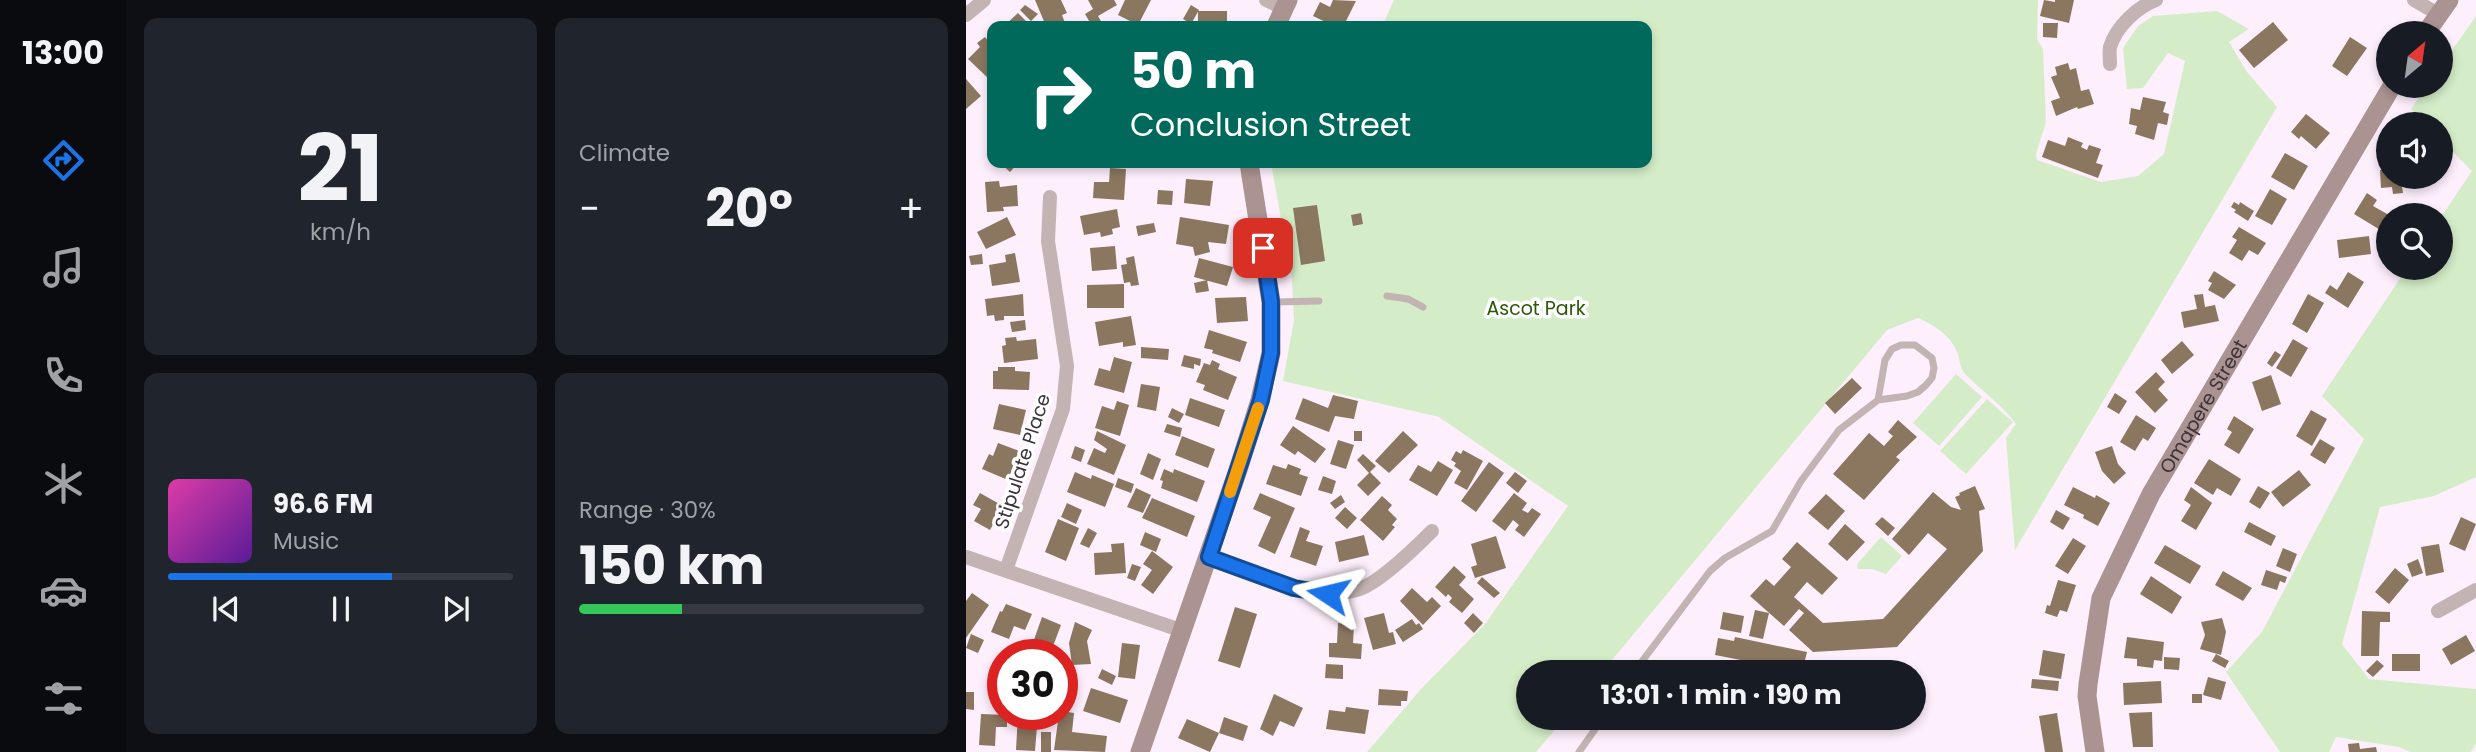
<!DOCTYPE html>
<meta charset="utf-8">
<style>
body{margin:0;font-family:Poppins,sans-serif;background:#20242c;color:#f1f3f6;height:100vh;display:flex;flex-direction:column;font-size:26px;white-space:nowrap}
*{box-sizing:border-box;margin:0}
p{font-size:23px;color:#9ea1a6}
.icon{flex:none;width:38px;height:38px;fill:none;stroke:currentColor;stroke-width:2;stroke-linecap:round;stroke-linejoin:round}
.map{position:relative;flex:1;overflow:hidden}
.sheet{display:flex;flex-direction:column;gap:18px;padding:18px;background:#0d0f14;width:840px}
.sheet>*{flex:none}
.hud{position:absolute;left:21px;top:21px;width:665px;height:147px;border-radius:14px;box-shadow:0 4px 10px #0003;background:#00695c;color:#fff;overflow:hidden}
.needle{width:46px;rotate:29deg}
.tools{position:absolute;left:1410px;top:21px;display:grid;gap:14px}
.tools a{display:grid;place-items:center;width:77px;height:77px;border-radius:50%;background:#171b24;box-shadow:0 4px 10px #0003;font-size:35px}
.speed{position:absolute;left:21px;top:639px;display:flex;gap:14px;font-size:35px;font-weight:700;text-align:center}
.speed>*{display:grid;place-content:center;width:91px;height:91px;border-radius:50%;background:#171b24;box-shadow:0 4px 10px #0003;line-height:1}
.speed .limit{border:10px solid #d22;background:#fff;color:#111}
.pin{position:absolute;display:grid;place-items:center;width:60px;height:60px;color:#fff;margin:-30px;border-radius:14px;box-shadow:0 4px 10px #0006}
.me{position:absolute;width:77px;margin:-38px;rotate:280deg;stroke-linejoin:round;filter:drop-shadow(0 0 5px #0008)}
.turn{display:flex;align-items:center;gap:24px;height:147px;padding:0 28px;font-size:32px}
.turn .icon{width:91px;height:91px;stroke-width:2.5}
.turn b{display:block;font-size:49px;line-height:60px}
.big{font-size:52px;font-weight:700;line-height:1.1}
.sheet .widget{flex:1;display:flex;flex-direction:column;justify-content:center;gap:10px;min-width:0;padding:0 24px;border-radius:14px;background:#20242c}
.sheet .dial{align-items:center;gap:0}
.dial b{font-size:91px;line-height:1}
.song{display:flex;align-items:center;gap:21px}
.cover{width:84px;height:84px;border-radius:10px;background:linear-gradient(135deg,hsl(320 70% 55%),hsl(270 70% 35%))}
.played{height:7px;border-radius:4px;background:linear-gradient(90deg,#1a73e8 65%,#363941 65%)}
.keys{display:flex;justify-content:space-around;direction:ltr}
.heat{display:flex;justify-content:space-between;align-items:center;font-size:38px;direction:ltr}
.charge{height:10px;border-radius:5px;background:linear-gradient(90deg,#34c759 30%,#363941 0)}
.sheet .tiles{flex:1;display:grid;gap:18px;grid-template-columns:repeat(2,1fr)}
.trip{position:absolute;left:550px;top:660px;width:410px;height:70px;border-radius:35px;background:#171b24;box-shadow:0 4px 10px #0003;font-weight:700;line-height:70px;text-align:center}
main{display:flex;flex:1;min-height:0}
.tab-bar{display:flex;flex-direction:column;width:126px;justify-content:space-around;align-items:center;background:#090b0e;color:#9ea1a6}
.tab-bar .icon{width:49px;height:49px}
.tab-bar .on{color:#1a73e8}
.tab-bar b{font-size:32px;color:#f1f3f6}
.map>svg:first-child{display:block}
</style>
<main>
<nav class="tab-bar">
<b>13:00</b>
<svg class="icon on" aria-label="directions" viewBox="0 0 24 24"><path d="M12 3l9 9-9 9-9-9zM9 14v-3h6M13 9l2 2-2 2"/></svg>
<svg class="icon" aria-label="music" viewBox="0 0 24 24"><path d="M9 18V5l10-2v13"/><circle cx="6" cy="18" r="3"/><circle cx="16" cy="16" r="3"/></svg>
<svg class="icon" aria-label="phone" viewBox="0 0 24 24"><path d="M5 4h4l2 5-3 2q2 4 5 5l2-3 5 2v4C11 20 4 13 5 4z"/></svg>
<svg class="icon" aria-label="climate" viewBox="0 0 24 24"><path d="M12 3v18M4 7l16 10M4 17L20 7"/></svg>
<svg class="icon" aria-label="car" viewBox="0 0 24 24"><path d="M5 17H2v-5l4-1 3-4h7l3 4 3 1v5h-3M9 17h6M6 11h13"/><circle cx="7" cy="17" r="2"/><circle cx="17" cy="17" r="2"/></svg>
<svg class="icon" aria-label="filters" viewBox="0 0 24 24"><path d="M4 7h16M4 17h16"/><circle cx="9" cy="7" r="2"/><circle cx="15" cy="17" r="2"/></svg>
</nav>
<section class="sheet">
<div class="tiles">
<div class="widget dial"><b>21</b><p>km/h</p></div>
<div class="widget"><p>Climate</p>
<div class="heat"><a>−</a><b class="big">20°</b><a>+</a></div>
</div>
<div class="widget">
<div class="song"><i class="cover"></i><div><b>96.6 FM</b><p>Music</p></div></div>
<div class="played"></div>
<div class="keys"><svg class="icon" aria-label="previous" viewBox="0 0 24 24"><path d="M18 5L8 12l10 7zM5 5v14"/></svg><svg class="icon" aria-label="pause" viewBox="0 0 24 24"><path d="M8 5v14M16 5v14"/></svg><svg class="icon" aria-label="next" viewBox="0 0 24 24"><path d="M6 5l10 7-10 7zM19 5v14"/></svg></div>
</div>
<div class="widget"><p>Range · 30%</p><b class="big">150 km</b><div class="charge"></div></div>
</div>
</section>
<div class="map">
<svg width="1510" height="752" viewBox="0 0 1510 752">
<rect width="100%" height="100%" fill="#feeffd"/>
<path fill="#d4edc8" d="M428,0H1072L1071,39L1077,49L1080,122L1070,154L1071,160L1135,182L1172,176L1198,154L1219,61L1202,53L1177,88L1161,89L1157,48L1172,26L1187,16L1251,11L1283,29L1263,42L1281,72L1311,107L1049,550L1040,438L1050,424C1035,404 1016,391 999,374C994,368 994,361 992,354C984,334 969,326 952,318L921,330L636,672H562V718H599L570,752H401L455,689L519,624L602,506L473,417L317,381L328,320L326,280L305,163H681V26H416Z
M1510,16V477L1468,496L1414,507L1376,644L1403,679L1510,689V744L1505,752H1444L1433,747L1370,737L1363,752H1314L1260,672L1296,632L1398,439L1356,396L1441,268H1475V217L1506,171L1475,140V124H1460L1445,109L1461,86H1475V66Z
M990,374L1016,397L973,446L947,423Z
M1021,399L1047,422L1000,474L974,451Z
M915,537L936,556L920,574L906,569H892L891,564Z"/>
<path fill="#8b7660" d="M69,0H95L101,13L96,15L99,23L91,26H80Z
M122,0H148L151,5L132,16L136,23L126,26L119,14L127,9Z
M159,0H185L172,25L152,15Z
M367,0L390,1L380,21L391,26H368L347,16L354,2L364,7Z
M1078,0L1089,2V0H1108L1103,23L1074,16Z
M59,5L72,14L65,21L54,10Z
M225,5L233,10L225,24L217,19Z
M232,11H261V26H232Z
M52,13L65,26H38Z
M1307,22L1322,40L1288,68L1273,50Z
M1077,23H1092L1091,38L1077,37Z
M19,37L26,45V78L24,80L2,59L14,47L11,43Z
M1384,37L1401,48L1381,76L1366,66Z
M1102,63L1104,70L1110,68L1115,91L1123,89L1128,104L1112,109L1111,107L1090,116L1085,101L1094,98L1085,77L1091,75L1089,67Z
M0,79L15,96L0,109Z
M1177,97L1200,102L1197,112L1203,114L1201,125L1192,123L1188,140L1169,134L1171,126L1163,124L1165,108L1174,110Z
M1340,114L1364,133L1350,149L1335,136L1333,139L1325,132Z
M1102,137L1117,143L1115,147L1121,150L1123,145L1135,149L1130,163L1137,165L1132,178L1076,157L1082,140L1099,146Z
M1319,153L1342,166L1328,190L1305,177Z
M34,163H52L44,172Z
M222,163H238V167L221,168Z
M144,168L160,169L158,200L127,198L128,182H143Z
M1414,170H1423V177H1448V186L1436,187L1437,193L1427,194L1426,187L1415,188Z
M220,179L247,181L244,206L218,203Z
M33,181L34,187L51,185L52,206L37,207L38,211L21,212L19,182Z
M1304,189L1321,199L1306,225L1289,216Z
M192,190L207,191L206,205L191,204Z
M1401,193L1411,200L1407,206L1423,215L1416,231L1388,214Z
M1268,202L1273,205L1274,202L1288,211L1282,221L1268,212L1270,210L1265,207Z
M351,205L359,261L335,265L327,208Z
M151,209L154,227L146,229L147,234L135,237L134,232L118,235L114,216Z
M395,213L397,224L387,226L385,215Z
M41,217L50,235L20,249L11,232Z
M214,217L263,225L260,244L242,242L244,252L229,256L227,247L210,244Z
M188,223L190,232L172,236L170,226Z
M1273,227L1300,243L1292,255L1283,250L1276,261L1263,253L1271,240L1266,237Z
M1403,236L1405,254L1373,258L1371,240Z
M149,246L151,269L126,271L124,248Z
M49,253L54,282L26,286L23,265L40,262L39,255Z
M16,254L17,264L5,265L3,256Z
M168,256L173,285L165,286L164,282L158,283L155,265L161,264L160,258Z
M233,258L267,267L261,286L228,277Z
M1248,271L1270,285L1258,299L1242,290L1246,283L1242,281Z
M1382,272L1398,282L1382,308L1359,293L1364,285L1371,290Z
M241,280L243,291L230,293L228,283Z
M158,284V308H121V285Z
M57,294L58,316H38V320L29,321L28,315L21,316L19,299Z
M1237,294L1239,307L1249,305L1253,321L1218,328L1215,312L1231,309L1228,295Z
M1342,294L1358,303L1341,333L1326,324Z
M280,297L282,321L251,323L249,298Z
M165,316L170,345L157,347V342L133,346L129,322Z
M59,320L60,330L46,332L44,322Z
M243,330L281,342L274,362L246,353L247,350L238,348Z
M50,337L51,341L70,339L72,359L38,363L36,346L40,345L39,338Z
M1327,339L1342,348L1325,377L1310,368Z
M1216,341L1228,355L1206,374L1195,360Z
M175,347L203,349L202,360L175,358Z
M1309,351L1315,355L1306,367L1301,363Z
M218,355L235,359L234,366L228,364V369L215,366Z
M148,357L166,362L158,393L128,385L133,368L144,371Z
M246,360L254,364L252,369L271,377L262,400L237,390L239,385L230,382L238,363L244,365Z
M32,367H49V371L64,372L63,390L27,389V371H32Z
M1190,372L1199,382L1192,389L1202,400L1189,413L1169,392Z
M1305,375L1315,404L1296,411L1286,382Z
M886,378L896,388L869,414L859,403Z
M175,384L194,387L190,411L171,407Z
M1149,393L1161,401L1153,414L1141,407Z
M367,395L392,401L388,419L369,416L363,432L329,419L337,398L362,408Z
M224,398L259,410L253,427L219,415Z
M151,401L163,405L154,436L129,428L136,406L148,410Z
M33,404L60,410L54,435L27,429Z
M206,408L218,414L213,423L202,417Z
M1345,410L1361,419L1346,446L1330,436Z
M1170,415L1190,428L1182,441L1177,438L1169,451L1154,442Z
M1268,416L1288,429L1273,454L1258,445L1266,432L1261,429Z
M932,420L951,437L930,457L934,460L898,500L867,474L903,433L918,446L927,436L922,432Z
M201,424L216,428L214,437L198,432Z
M327,426L360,449L349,463L332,451L329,455L314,445Z
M131,431L160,445L148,475L121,464L128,448L139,453L141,449L128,440Z
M388,431H396V441H388Z
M437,431L452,445L423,473L409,461Z
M216,436L249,449L242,468L209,455Z
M1354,439L1369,448L1359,464L1344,455Z
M372,440L388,445L380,469L364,464Z
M32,443L53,451L42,480L16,469L23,454L27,456Z
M109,446L119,450L115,462L105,458Z
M1146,446L1152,464L1160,473L1148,484L1136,471L1129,452Z
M497,450L517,461L501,490L488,483L495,471L488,466L490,463L485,460L490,451L495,454Z
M182,453L195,459L187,480L174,474Z
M397,454L410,466L404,472L415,483L402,496L391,485L403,473L391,460Z
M1243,459L1275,479L1265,496L1251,488L1247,495L1228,483Z
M472,461L487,470L471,496L443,480L452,465L465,472Z
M523,462L538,473L510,512L495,501Z
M322,464L335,469L333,474L342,477L335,496L300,484L307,465L320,469Z
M198,469L207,473L208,469L239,481L231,502L195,488L197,481L194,480Z
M1333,470L1345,485L1317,507L1305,492Z
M109,472L125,479L126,475L148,484L139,507L101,492Z
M549,472L561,481L552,493L540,483Z
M357,476L370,481L366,494L352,490Z
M152,478L168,484L165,493L149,487Z
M1009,486L1019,509L1013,511L1017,551L931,647L847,652L823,630L838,613L833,609L818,626L784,596L800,579L808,586L825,567L816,559L831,542L872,578L856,595L841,582L828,597L857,623L917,619L981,549L962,533L943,555L926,539L967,492L985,507L995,510L989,497L994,495L993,493Z
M1292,486L1304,493L1294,509L1283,502Z
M1107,487L1129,498L1130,495L1144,503L1132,526L1117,518L1118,515L1098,505Z
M1225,487L1246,503L1230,530L1215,521L1225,505L1218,500Z
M170,488L185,495L177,513L161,507Z
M14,493L37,506L24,530L8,521L15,509L7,505Z
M294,493L329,508L309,554L292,546L305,517L287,509Z
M548,493L561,503L556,510L562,513L566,508L575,514L558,537L549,530L553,525L547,520L539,531L526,521Z
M860,494L879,511L862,530L842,513Z
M375,495L379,502L369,509L364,503Z
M416,496L426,505L422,510L431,519L426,525L429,527L417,541L394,520Z
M186,498L229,516L221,537L176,518Z
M101,503L116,510L110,524L95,517Z
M379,507L391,518L381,529L369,518Z
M1090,510L1104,518L1097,530L1084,522Z
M916,517L929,528L922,536L909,524Z
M1495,517L1510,524L1499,551L1483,544Z
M92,519L113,528L100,561L79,552Z
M1283,522L1310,536L1305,546L1278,532Z
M879,524L899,542L881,561L862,544Z
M334,527L344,531L340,541L357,546L350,566L324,557Z
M122,528L131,533L123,548L114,544Z
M179,532L195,539L190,552L174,545Z
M398,535L403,555L373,562L369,542Z
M530,536L540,568L509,578L505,567L511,565L505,544Z
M1107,538L1120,546L1102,574L1089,566Z
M158,543L160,573L129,575L128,553L146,552L145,544Z
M1473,544L1478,572L1460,576L1455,547Z
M1199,545L1235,566L1224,584L1188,563Z
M1317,548L1331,554L1324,572L1310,566Z
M186,551L207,567L187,594L175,585L186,570L177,564Z
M1452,559L1457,573L1446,577L1441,564Z
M166,564L175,567L169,581L161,578Z
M488,566L500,577L493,585L508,599L496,613L483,602L486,598L482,594L480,597L469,587Z
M1429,568L1443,580L1423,604L1409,592Z
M1300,570L1321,577L1319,583L1314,581L1311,590L1295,585Z
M1257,571L1286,588L1277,601L1249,585Z
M1185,576L1216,597L1206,614L1174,594Z
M516,577L534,593L528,598L511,583Z
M1092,580L1110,585L1101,612L1094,610L1091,617L1079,613L1081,605L1084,606Z
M446,588L461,602L466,597L475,606L457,625L434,601Z
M6,593L23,605L0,638V601Z
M40,604L66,614L59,630L48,626L43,639L25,632L34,611L36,612Z
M269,607L291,614L274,668L252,661Z
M789,610L803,613L797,639L783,636Z
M1396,611L1424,612V622H1414L1413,656H1395Z
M757,612L778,616L775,633L754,629Z
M418,613L423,633L427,632L430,644L407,650L398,618Z
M507,613L517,623L508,633L498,623Z
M76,617L95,625L84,654H74L64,651Z
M1256,618L1260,632L1255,655L1234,649L1239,635L1235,622Z
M446,619L450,625L453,623L457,629L437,642L429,630Z
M109,622L126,630L121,641L125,664L106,665L103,643Z
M372,623L388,624L387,643L396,644L395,659L363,657V643H371Z
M5,634L18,640L12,653L0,648Z
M1500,635L1509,651L1485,665L1476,649Z
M769,637L841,652L836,672L749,655L752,638L768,641Z
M1161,637L1198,642L1196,661L1188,660L1187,668L1171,666V659L1158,658Z
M156,643L174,645L169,679L152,677Z
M1077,650L1099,654L1095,679L1073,675Z
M1250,654L1263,661L1259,668L1246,661Z
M1426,654H1454V671H1426Z
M1198,657L1214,658L1213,670L1198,669Z
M1411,660L1418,666L1407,677L1400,671Z
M360,664L377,665V679L359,678Z
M96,668L104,670L100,685L96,684Z
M136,669L150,676L146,685L132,678Z
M1242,677L1260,682L1255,700L1237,695Z
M1066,679L1093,681L1092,691L1065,688Z
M1195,681L1196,703L1158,705L1157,683Z
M125,688L162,700L154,723L117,711Z
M413,689L442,691L441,701H435V706L412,705Z
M0,692H8V710L0,709Z
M308,694L337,708L328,727L314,721L307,736L294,729Z
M1226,694H1236V703H1226Z
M380,707L403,710L399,734L360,729L363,710L379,712Z
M96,711L108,713L106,732L141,736L139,752L88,750L93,714H96Z
M1186,712L1187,747H1167L1163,713Z
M1091,713L1097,752H1079L1073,716Z
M15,714L41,715V727H30L29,746L13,745Z
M52,714H83L82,727L71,726L69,751L50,750Z
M258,717L282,726L277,741L253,733L244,752L212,738L221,719L253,733Z
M75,732H85V752H75Z
M1393,743L1394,749L1410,747L1411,752H1383L1382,744Z"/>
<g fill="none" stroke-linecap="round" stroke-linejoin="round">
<path stroke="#c3b3b2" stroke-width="7" d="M421,296L442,299L457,307
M308,302L353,301
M668,672L744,571L759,558L806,531L835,481L873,430L912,400L941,396L952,392L960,385L966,378L968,368L966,358L949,345H935L926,349L919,360L912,400
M613,752L637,718"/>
<path stroke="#c3b3b2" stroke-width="14" d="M300,0L319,9
M1448,0L1472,14
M0,15L18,0
M1144,64C1144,59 1143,52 1144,47C1150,27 1171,7 1190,0
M0,557L217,631
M243,557C289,574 345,606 394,589C415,581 450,547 466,531
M40,570L97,409L101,366L82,241L84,197
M1472,611L1510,590"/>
<g stroke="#ab9391" stroke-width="19">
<path d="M310,26L322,0"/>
<path d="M1460,33L1483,0"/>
<path d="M174,752L272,470L294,400L305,353V302L283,163"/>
<path id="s1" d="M1129,752L1121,696L1122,684L1135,598L1185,494L1426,86"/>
</g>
</g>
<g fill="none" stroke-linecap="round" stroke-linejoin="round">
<g stroke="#114b97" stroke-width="18">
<path id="route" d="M297,248L305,302V353L295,400L243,557L328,588L362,594"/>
</g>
<use href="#route" stroke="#1a73e8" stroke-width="12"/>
<path stroke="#f59e0b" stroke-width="12" d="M264,492L292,408"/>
</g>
<g text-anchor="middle" stroke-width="7" stroke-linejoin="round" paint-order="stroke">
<g font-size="19" fill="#2c5808" stroke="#fff">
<text x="570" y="315">Ascot Park</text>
</g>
<g font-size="19" fill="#3c323b" stroke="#fff">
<text dy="7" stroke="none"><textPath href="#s1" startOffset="373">Omapere Street</textPath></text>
<text transform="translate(56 461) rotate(-72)" y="7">Stipulate Place</text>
</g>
</g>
</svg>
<div class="tools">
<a><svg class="needle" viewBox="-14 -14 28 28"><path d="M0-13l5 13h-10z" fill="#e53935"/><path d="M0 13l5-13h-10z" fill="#9ea1a6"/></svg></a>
<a><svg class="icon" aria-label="sound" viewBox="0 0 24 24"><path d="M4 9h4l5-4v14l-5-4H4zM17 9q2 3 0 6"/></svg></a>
<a><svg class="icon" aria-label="search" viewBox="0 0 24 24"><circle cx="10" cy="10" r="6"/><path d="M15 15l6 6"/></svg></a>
</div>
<div class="speed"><div class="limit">30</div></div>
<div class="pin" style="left:297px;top:248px;background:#d93025"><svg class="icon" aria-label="arrive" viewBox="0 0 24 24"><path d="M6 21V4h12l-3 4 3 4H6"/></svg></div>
<svg class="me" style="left:362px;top:594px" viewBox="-20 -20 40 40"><path d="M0-17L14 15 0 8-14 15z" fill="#1a73e8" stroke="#fff" stroke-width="4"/></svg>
<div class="trip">13:01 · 1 min · 190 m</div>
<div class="hud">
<div class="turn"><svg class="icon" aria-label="right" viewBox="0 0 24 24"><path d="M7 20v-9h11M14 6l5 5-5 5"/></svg><div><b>50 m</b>Conclusion Street</div></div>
</div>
</div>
</main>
